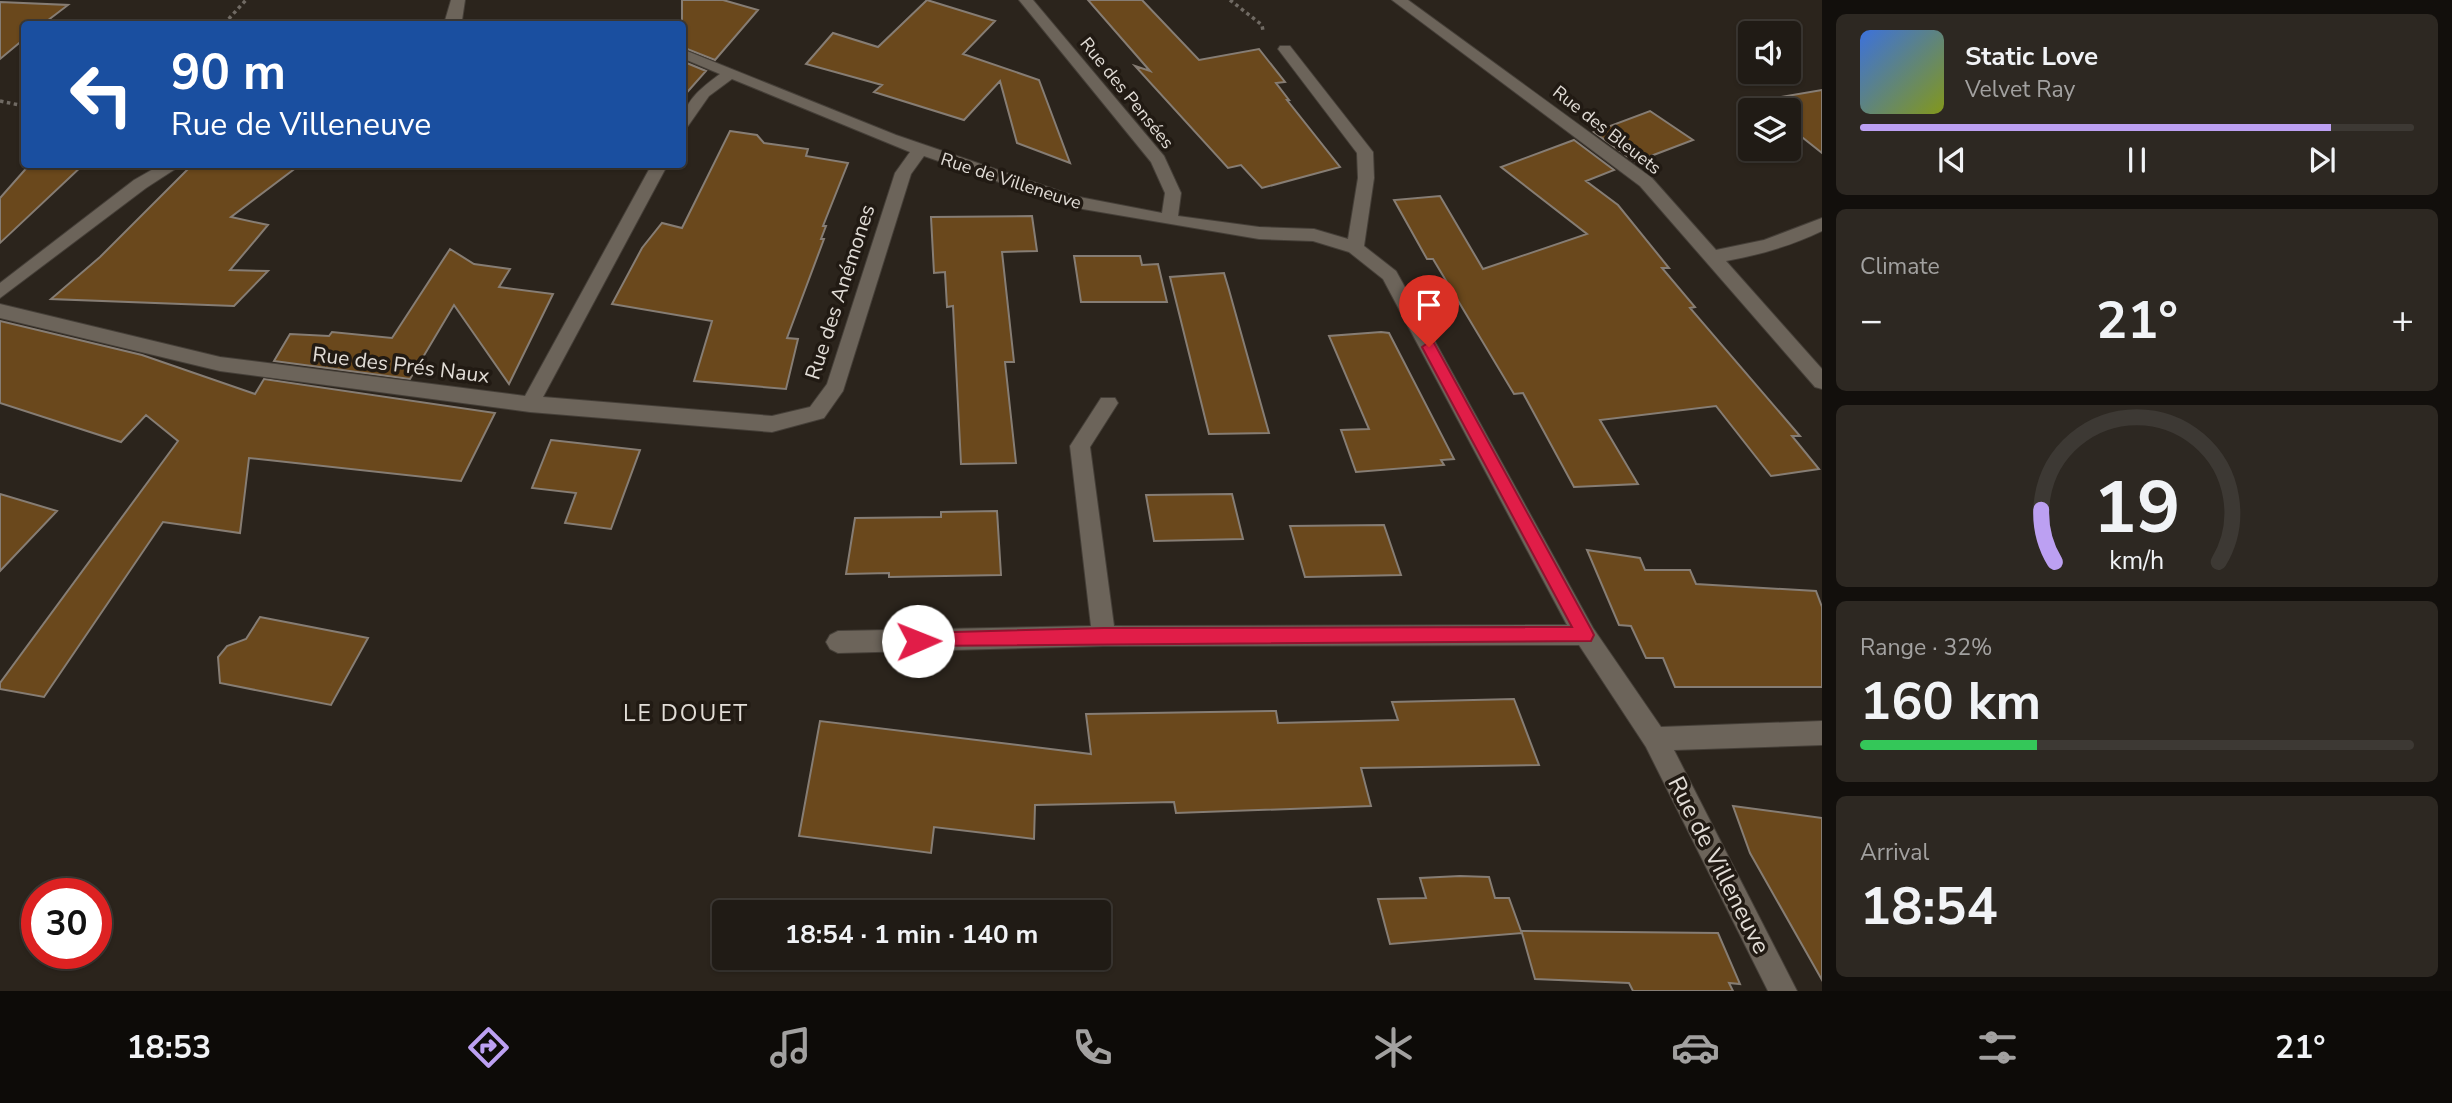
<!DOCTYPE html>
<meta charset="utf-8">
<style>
body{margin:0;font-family:"Nunito Sans",sans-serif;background:#2d2822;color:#f1f3f6;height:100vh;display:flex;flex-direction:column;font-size:26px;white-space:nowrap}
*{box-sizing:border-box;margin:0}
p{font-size:23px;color:#a2a1a0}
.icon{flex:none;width:38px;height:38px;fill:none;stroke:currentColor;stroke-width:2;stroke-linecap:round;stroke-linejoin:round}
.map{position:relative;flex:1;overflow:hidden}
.drawer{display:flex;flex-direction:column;gap:14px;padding:14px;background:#120f0c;width:630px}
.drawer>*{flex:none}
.top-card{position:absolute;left:21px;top:21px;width:665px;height:147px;border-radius:7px;box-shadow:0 2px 5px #0004,0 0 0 2px #3d3934;background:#1a4fa0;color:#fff;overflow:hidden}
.buttons{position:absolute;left:1738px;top:21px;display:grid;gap:14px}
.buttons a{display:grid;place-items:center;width:63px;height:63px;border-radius:7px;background:#201b15;box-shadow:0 2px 5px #0004,0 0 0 2px #3d3934;font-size:35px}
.speed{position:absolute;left:21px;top:878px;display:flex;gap:14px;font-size:35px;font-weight:700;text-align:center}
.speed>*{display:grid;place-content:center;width:91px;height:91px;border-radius:50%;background:#201b15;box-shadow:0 2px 5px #0004,0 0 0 2px #3d3934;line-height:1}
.speed .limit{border:10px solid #d22;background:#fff;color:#111}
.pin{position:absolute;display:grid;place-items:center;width:60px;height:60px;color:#fff;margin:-72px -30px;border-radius:50% 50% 50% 0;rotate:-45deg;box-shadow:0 0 7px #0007}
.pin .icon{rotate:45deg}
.me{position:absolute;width:77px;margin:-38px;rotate:89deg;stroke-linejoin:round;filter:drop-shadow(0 0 5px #0008)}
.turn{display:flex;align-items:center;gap:24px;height:147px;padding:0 35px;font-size:32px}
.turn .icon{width:91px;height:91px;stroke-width:2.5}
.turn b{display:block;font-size:49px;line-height:60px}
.big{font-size:52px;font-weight:700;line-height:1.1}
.drawer .card{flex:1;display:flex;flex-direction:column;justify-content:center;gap:10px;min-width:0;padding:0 24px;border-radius:10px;background:#2d2822}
.drawer .dial{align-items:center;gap:0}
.dial svg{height:182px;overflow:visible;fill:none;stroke:#3d3934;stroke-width:7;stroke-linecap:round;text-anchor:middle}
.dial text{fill:#f1f3f6;stroke:none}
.song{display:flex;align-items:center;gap:21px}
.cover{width:84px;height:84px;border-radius:10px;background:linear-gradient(135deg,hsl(220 70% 55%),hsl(70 70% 35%))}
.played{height:7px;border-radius:4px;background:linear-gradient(90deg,#bca0f2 85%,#3d3934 85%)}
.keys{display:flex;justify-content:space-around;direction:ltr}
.heat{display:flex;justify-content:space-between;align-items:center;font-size:38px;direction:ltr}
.charge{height:10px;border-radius:5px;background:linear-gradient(90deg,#34c759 32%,#3d3934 0)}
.trip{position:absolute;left:712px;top:900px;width:399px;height:70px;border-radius:7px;background:#201b15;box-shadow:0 2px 5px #0004,0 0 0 2px #3d3934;font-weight:700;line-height:70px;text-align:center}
.menu{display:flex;height:112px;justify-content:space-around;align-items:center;background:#0d0b08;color:#a2a1a0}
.menu .icon{width:49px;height:49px}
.menu .selected{color:#bca0f2}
.menu b{font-size:32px;color:#f1f3f6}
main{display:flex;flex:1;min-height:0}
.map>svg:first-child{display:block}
</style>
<main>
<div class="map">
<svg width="1822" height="991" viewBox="0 0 1822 991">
<rect width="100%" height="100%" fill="#2b241c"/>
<path fill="#6a481c" stroke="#867d74" stroke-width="2" d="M682,0H723L758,10L715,60L682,47Z
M927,0L995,21L963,54L1039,80L1070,163L1017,143L1000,81L964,120L874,92L882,85L806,64L833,33L878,47Z
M1088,0H1142L1199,60L1259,49L1285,82L1276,83L1289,100H1287L1340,167L1262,188L1241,165L1228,168L1135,66L1150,71Z
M0,2L68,5L43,24H24V39L0,59Z
M682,61L706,71L682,98Z
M1822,90V153L1788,126V110H1769L1758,101Z
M1650,111L1693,140L1635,162L1594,132Z
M730,131L757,135L764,143L808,149L806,156L848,163L823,226H826L821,239H824L787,338L798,339L786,389L694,381L712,321L612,304L642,248L662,223L682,228Z
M1574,140L1614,170L1586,181L1618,205L1669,268H1662L1695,307L1690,308L1800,436H1792L1819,469L1771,476L1716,406L1600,420L1638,484L1574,487L1523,393L1514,394L1433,259H1427L1394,200L1440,196L1483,269L1587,234L1501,167Z
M30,164H84L0,243V198Z
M193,164H301L231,217L268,225L230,270L268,271L234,306L51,299L100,257Z
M1032,216L1037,251L1002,252L1014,362H1005L1016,463L961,464L953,306L947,307L945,272L934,273L931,217Z
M450,249L474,264L510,269L499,287L553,294L509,384L454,305L410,379L274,361L290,334L329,336L332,332L392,338Z
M1074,256H1140L1142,265L1158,264L1167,302H1081Z
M1224,273L1229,290L1269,433L1209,434L1170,277Z
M0,321L142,355L255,394L264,379L495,413L461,481L249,458L240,533L163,522L44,697L0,689V683L178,441L146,415L121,442L0,403Z
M1381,332L1389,333L1454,459L1441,460L1444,465L1356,472L1341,430L1369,429L1329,336Z
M551,440L640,450L611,529L565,523L576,493L532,488Z
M0,494L57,511L0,571Z
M1232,494L1243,539L1154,541L1146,495Z
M997,511L1001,575L889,577V573L846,574L855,518L941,517V512Z
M1384,525L1401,575L1305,577L1290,526Z
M1587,550L1640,558L1645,570H1690L1696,584L1816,591L1822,607V687H1675L1663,658H1646L1631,626L1619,625Z
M260,617L368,638L331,705L220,683L218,657L227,646L246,639Z
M1514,699L1539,765L1361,768L1371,806L1176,813L1174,802L1035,805L1034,839L934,827L931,853L799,836L820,721L1091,754L1086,714L1276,711L1278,723L1398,720L1392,702Z
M1733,806L1822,818V980L1750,853Z
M1460,876L1489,877L1495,898H1509L1521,931L1718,933L1740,984L1729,983L1733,991H1633L1629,983L1535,979L1522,933L1390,944L1378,899L1426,898L1420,878Z"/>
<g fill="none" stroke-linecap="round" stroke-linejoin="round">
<g stroke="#453f38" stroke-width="2">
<path id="minor" d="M451,0H465L462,20H494L501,24H444Z
M1019,0H1033L1164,156L1181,193L1178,216L1259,227L1314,229L1348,239L1358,178L1357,153L1278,49L1280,46H1290L1373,152L1374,178L1364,246L1396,271L1593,628L1661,727L1822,721V745L1674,750L1797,991H1768L1646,747L1579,645L1104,646L838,653L830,649L826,642L830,635L838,631L1091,626L1070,446L1101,398H1115L1118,403L1090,447L1114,626L1567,625L1383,279L1349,252L1313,241L1259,239L1071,207L924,156L911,174L843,391L824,418L772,432L530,412L220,371L0,318V304L220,357L525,396L652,164H668L543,397L772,416L810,407L827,384L895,173L910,152L732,79L709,96L688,126L682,128C682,102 700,89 720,74L682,58V49L896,135L1074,196L1162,213L1165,193L1151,162Z
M1392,0H1408L1652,178L1716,250L1764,240L1822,218V231C1791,246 1759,255 1726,261L1822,369V389L1815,387L1640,186Z
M162,164H183L146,188L0,298V283L134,180Z"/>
</g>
<path stroke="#706a63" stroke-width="3.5" stroke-dasharray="3.5 3.5" stroke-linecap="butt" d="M1230,0L1262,25L1263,31
M224,24L246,0
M0,101L24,106"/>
<use href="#minor" fill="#6c645a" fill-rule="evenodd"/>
</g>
<path fill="#e11d48" stroke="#92132f" stroke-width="2" d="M1429,342L1434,343L1591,629L1594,635L1591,641L911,646L909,641L918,633L1104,628L1572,627L1422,347Z"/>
<g text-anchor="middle" stroke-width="7" stroke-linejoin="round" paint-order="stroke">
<g font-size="18" fill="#e2ddd7" stroke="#211a13">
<text transform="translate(1127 93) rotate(51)" y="6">Rue des Pensées</text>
<text transform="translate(1607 130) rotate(38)" y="6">Rue des Bleuets</text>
<text transform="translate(1011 181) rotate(18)" y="6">Rue de Villeneuve</text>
</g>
<g font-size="21" fill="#e2ddd7" stroke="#211a13">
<text transform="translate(840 292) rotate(-72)" y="7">Rue des Anémones</text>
<text transform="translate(401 365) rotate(7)" y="7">Rue des Prés Naux</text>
</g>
<g font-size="23" letter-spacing="2" fill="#e2ddd7" stroke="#211a13">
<text x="686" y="721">LE DOUET</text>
</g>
<g font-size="24" fill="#e2ddd7" stroke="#211a13">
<text transform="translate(1719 865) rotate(63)" y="8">Rue de Villeneuve</text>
</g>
</g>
</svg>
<div class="buttons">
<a><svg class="icon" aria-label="sound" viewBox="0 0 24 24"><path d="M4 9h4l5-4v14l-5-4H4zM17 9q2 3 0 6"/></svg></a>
<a><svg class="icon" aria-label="layers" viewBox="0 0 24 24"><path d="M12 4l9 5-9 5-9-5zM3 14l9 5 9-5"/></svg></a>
</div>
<div class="speed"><div class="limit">30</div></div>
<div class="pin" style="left:1429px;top:347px;background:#d93025"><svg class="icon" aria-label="arrive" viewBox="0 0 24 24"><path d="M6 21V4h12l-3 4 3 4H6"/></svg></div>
<svg class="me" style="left:918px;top:641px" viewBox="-20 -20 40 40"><circle r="19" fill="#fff"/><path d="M0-13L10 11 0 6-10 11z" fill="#e11d48"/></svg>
<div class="trip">18:54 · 1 min · 140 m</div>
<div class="top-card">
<div class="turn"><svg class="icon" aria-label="left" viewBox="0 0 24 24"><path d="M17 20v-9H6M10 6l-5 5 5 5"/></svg><div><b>90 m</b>Rue de Villeneuve</div></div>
</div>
</div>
<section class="drawer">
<div class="card">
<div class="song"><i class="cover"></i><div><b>Static Love</b><p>Velvet Ray</p></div></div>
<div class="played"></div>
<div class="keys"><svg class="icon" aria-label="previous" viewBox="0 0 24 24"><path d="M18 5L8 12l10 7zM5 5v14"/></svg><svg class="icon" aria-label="pause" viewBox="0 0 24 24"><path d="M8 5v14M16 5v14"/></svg><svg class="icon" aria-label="next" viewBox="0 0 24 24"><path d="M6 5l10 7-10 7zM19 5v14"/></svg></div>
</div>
<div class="card"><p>Climate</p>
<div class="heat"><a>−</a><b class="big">21°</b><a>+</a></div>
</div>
<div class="card dial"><svg viewBox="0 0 100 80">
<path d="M14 69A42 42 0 1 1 86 69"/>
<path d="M14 69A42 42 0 0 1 8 46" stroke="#bca0f2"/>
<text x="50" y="56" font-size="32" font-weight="700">19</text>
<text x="50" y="72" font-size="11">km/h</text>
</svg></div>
<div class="card"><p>Range · 32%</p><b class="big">160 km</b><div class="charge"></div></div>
<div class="card"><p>Arrival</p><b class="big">18:54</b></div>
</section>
</main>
<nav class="menu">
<b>18:53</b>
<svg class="icon selected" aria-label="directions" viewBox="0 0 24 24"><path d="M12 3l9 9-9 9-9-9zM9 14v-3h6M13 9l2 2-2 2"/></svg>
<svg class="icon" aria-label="music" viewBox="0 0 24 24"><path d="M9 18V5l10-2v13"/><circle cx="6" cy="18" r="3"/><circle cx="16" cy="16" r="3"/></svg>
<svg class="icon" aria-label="phone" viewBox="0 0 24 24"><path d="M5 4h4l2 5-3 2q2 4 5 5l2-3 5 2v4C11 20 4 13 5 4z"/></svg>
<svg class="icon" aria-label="climate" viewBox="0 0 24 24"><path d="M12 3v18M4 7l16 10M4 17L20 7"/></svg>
<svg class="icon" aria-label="car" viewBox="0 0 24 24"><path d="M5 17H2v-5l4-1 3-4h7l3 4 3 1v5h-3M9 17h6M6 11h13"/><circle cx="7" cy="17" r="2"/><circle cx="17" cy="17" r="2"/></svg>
<svg class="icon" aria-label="filters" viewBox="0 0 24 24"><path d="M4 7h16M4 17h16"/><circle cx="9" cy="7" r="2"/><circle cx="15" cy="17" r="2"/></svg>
<b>21°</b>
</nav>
